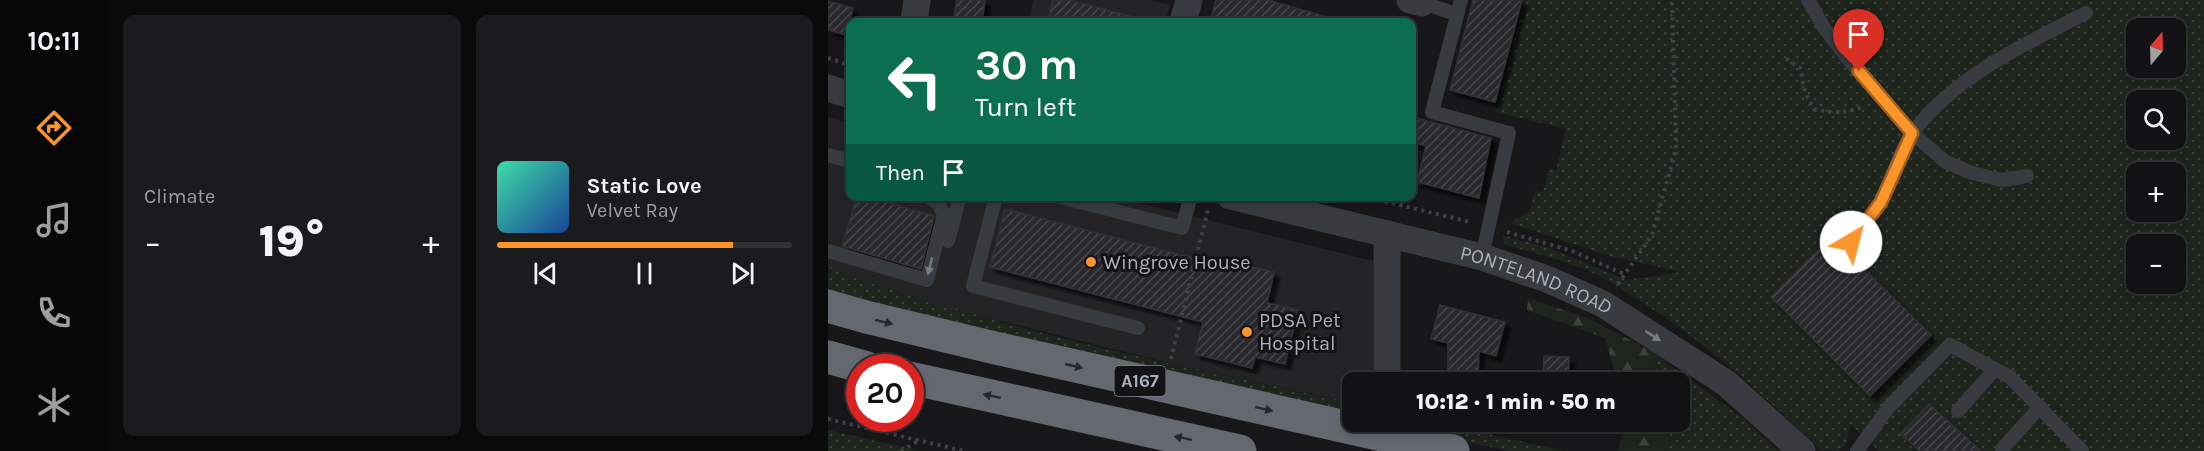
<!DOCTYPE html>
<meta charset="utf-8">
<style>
body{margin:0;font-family:Karla,sans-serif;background:#1b1b1d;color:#f1f3f6;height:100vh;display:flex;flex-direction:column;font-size:22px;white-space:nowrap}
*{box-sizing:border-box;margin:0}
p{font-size:20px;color:#9c9ea0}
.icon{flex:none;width:33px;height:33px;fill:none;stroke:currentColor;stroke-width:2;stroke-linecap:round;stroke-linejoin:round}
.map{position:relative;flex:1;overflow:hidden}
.sheet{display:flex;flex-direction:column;gap:15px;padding:15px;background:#0a0a0b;width:720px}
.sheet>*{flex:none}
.top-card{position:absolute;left:18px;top:18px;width:570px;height:183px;border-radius:12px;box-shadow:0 3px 9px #0003,0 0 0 2px #313234;background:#0b6e4f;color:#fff;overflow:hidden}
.needle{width:39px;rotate:19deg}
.controls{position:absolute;left:1298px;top:18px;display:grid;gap:12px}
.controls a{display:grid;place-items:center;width:60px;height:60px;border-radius:12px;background:#121214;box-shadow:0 3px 9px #0003,0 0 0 2px #313234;font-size:30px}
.speed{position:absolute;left:18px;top:354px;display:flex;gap:12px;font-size:30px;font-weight:700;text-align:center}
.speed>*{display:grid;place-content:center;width:78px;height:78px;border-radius:50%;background:#121214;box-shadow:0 3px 9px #0003,0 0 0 2px #313234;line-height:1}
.speed .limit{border:9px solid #d22;background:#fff;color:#111}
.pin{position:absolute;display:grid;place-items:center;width:51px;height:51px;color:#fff;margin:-62px -26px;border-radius:50% 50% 50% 0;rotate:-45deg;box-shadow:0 0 6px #0007}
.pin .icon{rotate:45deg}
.me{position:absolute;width:66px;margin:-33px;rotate:37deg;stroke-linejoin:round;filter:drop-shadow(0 0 4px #0008)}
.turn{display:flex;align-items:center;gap:21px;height:126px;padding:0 30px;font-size:27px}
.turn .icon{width:78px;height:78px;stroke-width:2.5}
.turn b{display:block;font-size:42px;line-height:51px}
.then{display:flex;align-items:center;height:57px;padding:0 30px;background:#0003;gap:12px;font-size:22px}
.big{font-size:45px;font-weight:800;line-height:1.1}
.sheet .card{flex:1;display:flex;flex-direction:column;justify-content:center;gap:9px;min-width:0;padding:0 21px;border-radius:12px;background:#1b1b1d}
.song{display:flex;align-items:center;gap:18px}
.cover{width:72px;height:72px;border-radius:9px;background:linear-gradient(135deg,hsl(160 70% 55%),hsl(220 70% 35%))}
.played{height:6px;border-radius:3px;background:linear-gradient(90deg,#fd952d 80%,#313234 80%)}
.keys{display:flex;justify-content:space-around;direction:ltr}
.heat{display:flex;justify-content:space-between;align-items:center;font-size:33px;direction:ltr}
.sheet .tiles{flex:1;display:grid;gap:15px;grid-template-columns:repeat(2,1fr)}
.trip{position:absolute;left:514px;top:372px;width:348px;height:60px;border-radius:12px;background:#121214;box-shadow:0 3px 9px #0003,0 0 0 2px #313234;font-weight:800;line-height:60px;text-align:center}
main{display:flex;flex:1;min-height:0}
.menu{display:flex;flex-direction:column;width:108px;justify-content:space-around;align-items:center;background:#070708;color:#9c9ea0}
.menu .icon{width:42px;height:42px}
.menu .active{color:#fd952d}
.menu b{font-size:27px;color:#f1f3f6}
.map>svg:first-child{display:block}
</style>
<main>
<nav class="menu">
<b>10:11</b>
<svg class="icon active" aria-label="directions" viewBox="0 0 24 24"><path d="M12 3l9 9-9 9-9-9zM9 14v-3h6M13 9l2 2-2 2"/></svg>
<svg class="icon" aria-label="music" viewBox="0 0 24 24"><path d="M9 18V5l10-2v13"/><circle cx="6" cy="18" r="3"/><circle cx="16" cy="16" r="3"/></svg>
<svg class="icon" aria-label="phone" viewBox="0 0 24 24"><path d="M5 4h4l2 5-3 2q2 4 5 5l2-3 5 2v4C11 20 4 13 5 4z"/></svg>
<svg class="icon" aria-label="climate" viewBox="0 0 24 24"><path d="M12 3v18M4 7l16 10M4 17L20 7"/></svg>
</nav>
<section class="sheet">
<div class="tiles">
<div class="card"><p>Climate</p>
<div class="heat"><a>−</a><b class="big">19°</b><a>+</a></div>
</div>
<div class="card">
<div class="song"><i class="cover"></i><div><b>Static Love</b><p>Velvet Ray</p></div></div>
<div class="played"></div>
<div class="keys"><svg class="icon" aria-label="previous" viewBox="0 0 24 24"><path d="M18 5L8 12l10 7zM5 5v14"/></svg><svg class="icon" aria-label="pause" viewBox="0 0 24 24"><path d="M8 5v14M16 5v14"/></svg><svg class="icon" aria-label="next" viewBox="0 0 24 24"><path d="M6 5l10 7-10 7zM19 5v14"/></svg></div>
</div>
</div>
</section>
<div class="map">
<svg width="1376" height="451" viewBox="0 0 1376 451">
<defs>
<pattern id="grass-dots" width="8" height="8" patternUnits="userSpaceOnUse" patternTransform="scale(1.5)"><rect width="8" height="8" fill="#1d251d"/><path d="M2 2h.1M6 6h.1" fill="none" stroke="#3b423c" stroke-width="1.8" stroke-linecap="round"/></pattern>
<pattern id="forest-firs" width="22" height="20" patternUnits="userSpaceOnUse" patternTransform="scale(1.5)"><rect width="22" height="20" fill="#1d251d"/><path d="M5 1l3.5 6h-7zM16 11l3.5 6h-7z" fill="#3b423c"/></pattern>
<pattern id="building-hatch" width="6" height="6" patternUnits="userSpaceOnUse" patternTransform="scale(1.5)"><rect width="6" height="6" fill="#2b2b2e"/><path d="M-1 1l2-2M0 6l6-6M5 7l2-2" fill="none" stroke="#47474a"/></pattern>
<filter id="shadow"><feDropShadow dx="5.5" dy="5.5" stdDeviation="1.5" flood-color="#0009"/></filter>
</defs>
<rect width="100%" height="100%" fill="#18181a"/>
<path fill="#242427" d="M205,0H323L342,5L337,22H201Z
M0,117L22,123V196L287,197L545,261V382H525V403L349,365L121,308L47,284L0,266Z"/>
<path fill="url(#grass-dots)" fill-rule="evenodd" d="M696,0H1376V451H1051L1023,425L1017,446L1010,451L993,450C938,398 884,347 820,306C800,292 779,279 756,269C730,259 704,252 677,245L674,235L719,247L799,280L853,272L778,255L682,223L702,211L707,191L715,192L721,169L728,171L738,129L668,112ZM1308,28H1347V68H1308ZM1308,100H1347V140H1308ZM1308,172H1347V212H1308ZM1308,244H1347V284H1308Z
M0,266C168,330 350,365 525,403V415L38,302L0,290Z
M825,352L916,419L951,451H836L843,444L839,422H852V382H831Z
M552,422H608L735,451H681Z
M0,430L93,451H0Z"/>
<path fill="url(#forest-firs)" d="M700,298L762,319L825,352L831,382H790L777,338L699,310Z
M797,422H839L843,444L836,451H790Z"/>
<path fill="url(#building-hatch)" stroke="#323236" stroke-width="1.5" filter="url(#shadow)" d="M129,0H157L154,22H125Z
M225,0H241L302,16L301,22H219Z
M388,0H440L499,17L498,22H382Z
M645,0H694L667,102L622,90Z
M0,1L25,8L18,35L0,30Z
M584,117L663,138L651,198L589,182L598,146L584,142Z
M29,196H38L106,216L93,269L14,246Z
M177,209L388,264L389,259L446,272L439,303L470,310L457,364L427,357L424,368L367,354L375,322L162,267Z
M1003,237L1103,335L1042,396L943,297Z
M612,305L677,322L668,356L651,351L650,382H620V343L603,339Z
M716,356L741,357L740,382H715Z
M1101,404L1153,451H1092L1073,434Z"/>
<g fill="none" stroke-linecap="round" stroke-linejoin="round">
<path stroke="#3e4246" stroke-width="4" stroke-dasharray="3 4.5" stroke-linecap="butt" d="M0,58L22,65
M958,59L972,68L977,92L986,109C1005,114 1019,113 1037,106
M326,196L343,201
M535,196L642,222
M679,232L744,251L796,274
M790,284L824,235L848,149L844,0
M343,359L380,210
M0,419L136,451
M73,451L90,441"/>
<path stroke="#383b3f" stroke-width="14" d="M633,0L604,112L681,133L654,257
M980,0L995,26L1020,59L1084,133L1118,162L1144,173L1174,180L1199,176
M594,3L629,14
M0,155L22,161
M168,196L145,286L310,328
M228,196L354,228L363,196
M120,241L132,196
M1023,241C1033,228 1045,216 1053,201C1065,180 1071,150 1086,131C1129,75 1197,44 1258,13
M0,251L99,280L116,214L110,203L99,196
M1130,411L1167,369
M1174,449L1212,407
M1029,451L1060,408L1122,345L1182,377L1254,451"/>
<g stroke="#383b3f" stroke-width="27">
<path d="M582,0L594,3"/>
<path d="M86,22L89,0"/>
<path d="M355,22L361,0"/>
<path d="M0,88L22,95"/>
<path id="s1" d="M402,196L654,257L719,279L775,304L898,383L974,451"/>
<path d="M559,234V382"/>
</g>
<path stroke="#646971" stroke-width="33" d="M0,306L38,317L163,347L625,451
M0,357L39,368
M82,378L412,451"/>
</g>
<defs><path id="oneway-solid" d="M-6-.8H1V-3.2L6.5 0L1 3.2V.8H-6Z" transform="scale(1.5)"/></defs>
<g fill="#767c83">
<use href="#oneway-solid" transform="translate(102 266) rotate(104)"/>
<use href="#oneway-solid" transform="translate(825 336) rotate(33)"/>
</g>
<g fill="#27282c">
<use href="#oneway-solid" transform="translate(56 322) rotate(14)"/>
<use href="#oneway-solid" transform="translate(246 366) rotate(13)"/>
<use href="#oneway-solid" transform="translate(164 396) rotate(-168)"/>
<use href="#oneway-solid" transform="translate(436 409) rotate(13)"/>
<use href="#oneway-solid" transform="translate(355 438) rotate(-168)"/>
</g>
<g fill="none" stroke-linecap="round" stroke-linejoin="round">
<g stroke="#a4611d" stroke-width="15">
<path id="route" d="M1023,242L1053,202L1084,133L1031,71"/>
</g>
<use href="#route" stroke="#fd952d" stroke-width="10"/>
</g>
<g fill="#fd952d" stroke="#131315" stroke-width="2">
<circle cx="263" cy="262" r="6"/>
<circle cx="419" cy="332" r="6"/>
</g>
<g text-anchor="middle" stroke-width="6" stroke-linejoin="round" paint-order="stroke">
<rect fill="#131315" stroke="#7c8289" stroke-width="1.5" x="286.5" y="366" width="51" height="30" rx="4.5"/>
<g font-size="18" font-weight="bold" fill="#a9b1bb">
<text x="312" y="387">A167</text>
</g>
<g font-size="20" fill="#a9b1bb" stroke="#131315" text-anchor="start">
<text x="275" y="269">Wingrove House</text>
<text x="431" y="327">PDSA Pet<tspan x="431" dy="23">Hospital</tspan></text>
</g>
<g font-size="20" fill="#a9b1bb" stroke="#131315">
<text dy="7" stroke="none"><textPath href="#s1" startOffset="318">PONTELAND ROAD</textPath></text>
</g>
</g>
</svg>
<div class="controls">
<a><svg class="needle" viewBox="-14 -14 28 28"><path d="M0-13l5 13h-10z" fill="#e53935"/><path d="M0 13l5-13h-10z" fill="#9c9ea0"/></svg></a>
<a><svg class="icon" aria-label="search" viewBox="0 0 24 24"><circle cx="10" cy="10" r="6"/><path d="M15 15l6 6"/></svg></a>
<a>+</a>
<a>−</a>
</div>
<div class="speed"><div class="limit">20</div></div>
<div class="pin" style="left:1031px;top:71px;background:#d93025"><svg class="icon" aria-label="arrive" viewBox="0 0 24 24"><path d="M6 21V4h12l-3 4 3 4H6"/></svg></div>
<svg class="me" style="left:1023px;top:242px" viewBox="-20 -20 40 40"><circle r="19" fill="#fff"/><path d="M0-13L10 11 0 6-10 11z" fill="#fd952d"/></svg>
<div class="trip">10:12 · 1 min · 50 m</div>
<div class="top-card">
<div class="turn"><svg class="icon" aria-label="left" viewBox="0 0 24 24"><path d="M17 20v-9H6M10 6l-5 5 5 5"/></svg><div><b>30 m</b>Turn left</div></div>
<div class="then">Then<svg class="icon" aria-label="arrive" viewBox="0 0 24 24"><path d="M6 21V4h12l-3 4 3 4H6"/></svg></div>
</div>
</div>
</main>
